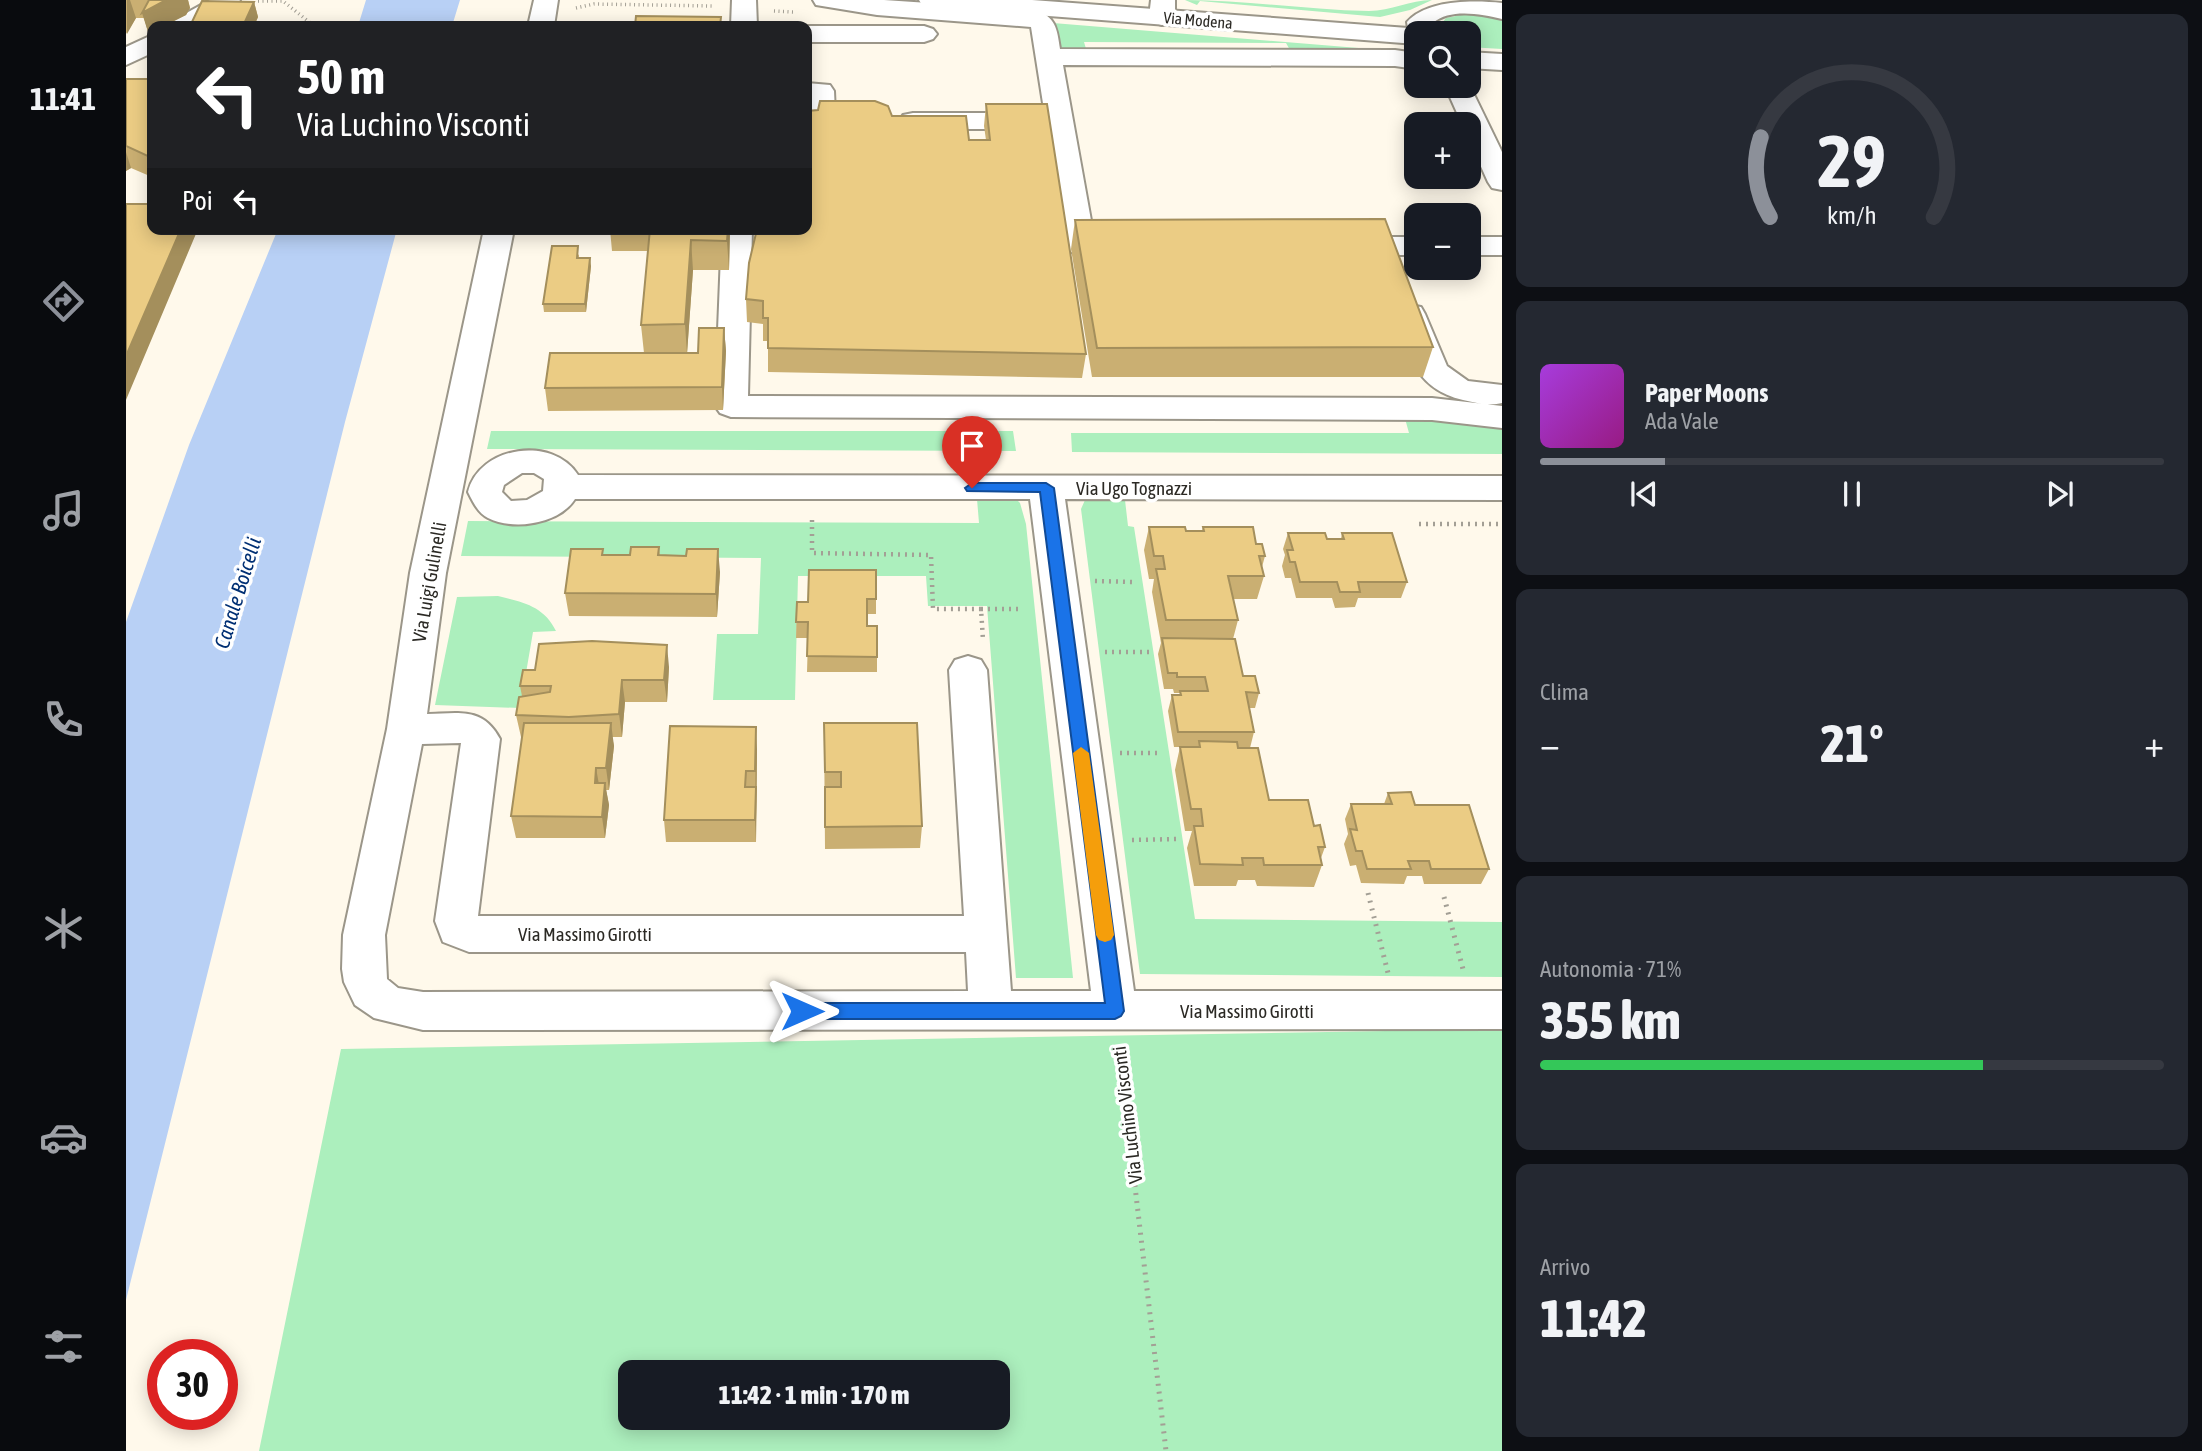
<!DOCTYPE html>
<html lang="it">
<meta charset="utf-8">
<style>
body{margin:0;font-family:"Asap Condensed",sans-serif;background:#242831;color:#f1f3f6;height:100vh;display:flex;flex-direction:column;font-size:26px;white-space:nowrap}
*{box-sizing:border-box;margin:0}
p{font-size:23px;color:#9ea1a6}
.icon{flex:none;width:38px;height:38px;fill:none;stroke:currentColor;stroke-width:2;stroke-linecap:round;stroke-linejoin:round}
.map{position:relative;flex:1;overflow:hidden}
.sheet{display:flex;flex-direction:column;gap:14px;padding:14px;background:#0d0f14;width:700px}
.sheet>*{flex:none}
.banner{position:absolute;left:21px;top:21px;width:665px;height:214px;border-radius:14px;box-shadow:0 4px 18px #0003;background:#202124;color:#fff;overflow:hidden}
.buttons{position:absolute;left:1278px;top:21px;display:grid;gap:14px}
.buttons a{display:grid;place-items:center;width:77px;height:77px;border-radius:14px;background:#171b24;box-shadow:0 4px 18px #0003;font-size:35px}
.speed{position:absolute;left:21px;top:1339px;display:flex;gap:14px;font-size:35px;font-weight:700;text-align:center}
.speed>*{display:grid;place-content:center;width:91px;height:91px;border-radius:50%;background:#171b24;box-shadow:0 4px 18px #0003;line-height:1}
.speed .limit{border:10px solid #d22;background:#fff;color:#111}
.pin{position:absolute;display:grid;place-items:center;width:60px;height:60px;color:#fff;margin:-72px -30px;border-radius:50% 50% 50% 0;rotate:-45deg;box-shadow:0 0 7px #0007}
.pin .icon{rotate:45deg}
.me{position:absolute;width:77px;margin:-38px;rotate:90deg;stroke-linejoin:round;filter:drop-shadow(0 0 5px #0008)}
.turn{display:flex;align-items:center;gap:24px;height:147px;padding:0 35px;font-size:32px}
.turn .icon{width:91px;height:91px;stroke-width:2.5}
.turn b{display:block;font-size:49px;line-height:60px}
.then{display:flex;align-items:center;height:66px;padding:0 35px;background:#0003;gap:14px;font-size:26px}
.big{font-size:52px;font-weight:800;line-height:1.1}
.sheet .tile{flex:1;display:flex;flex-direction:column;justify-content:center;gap:10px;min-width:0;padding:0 24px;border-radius:14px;background:#242831}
.sheet .dial{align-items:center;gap:0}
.dial svg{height:182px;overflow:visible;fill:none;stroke:#363941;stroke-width:7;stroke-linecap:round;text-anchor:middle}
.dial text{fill:#f1f3f6;stroke:none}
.song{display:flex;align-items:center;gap:21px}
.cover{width:84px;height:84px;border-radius:10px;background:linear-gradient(135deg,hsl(280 70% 55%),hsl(310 70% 35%))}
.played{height:7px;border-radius:4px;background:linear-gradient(90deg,#8c9099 20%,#363941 20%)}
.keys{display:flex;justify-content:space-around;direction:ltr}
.heat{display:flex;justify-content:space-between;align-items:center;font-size:38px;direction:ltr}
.charge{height:10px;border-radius:5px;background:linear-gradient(90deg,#34c759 71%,#363941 0)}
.trip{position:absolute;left:492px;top:1360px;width:392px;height:70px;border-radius:14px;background:#171b24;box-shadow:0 4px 18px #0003;font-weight:800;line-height:70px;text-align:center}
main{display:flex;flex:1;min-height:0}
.menu{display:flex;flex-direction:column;width:126px;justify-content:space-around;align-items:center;background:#090b0e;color:#9ea1a6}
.menu .icon{width:49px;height:49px}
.menu .selected{color:#8c9099}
.menu b{font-size:32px;color:#f1f3f6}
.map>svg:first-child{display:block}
</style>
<main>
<nav class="menu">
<b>11:41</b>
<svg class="icon selected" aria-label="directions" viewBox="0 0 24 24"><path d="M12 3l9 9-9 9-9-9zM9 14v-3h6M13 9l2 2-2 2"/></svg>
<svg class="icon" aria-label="music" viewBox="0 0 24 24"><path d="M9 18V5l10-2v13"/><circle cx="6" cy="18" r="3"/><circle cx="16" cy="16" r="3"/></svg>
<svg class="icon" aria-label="phone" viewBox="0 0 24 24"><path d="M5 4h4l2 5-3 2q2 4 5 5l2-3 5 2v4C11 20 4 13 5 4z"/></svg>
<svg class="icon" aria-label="climate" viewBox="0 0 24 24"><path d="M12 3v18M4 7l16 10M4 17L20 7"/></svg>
<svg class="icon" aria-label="car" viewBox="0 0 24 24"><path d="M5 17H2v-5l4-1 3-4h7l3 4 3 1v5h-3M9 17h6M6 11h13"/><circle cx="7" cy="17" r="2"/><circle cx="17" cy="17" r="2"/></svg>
<svg class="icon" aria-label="filters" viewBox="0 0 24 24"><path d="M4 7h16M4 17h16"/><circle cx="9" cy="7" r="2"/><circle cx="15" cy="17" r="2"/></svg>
</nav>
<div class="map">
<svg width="1376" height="1451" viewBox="0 0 1376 1451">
<rect width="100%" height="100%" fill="#fff9eb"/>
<path fill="#acefbd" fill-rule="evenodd" d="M1059,0C1121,0 1182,10 1243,11C1265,11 1284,0 1306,0L1284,10L1254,17L1074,1L1071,5Z
M1349,12L1376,19V49L1342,47V33H1317L1316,23L1320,18Z
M927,23L1257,50H1164L1160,43L958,42L961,52H934Z
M1278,415L1335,423L1376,424V454L946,452L945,433H1283Z
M365,431H887L890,451L361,449Z
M851,499H890L894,503L900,524L947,978H890L861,606H802L800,576H672L669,700H587L591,634H632L635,558L335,556L342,521L853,523Z
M959,500H999L1002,526L1008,527L1069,919L1376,922V977L1014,974L955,509Z
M372,596C397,602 418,606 430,631L407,632L394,708L309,705L331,597Z
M1376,1029V1451H133L215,1049ZM872,1372V1418H504V1372Z"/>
<path fill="#b8d0f5" d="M240,0H334L326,26H232Z
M152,229H271L219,422L0,1300V622L63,445Z"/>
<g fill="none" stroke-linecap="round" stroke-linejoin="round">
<g stroke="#9b9689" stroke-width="4">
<path id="minor" d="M84,0H114L111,5L73,26H42L46,21Z
M408,0H432L428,26H402Z
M606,0H630L631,26H605Z
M687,0H758L908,10C930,16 931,29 934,49L1269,50L1290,53V69L1269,66L937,65L968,237L993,240L998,246L993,252C978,256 960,256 945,252L940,246L921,124L909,129H787L777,127L773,121L777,115L787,113H909L919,116L905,27L751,15L690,5Z
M1025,0H1049V17L1045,22L1036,25L1027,22L1023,17Z
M681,26H798L807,29L811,34L807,39L798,42H681Z
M26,35V53L0,65V47Z
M1342,82L1376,152V190L1366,188L1362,182L1342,138V124H1336L1319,86H1342Z
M681,83L704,85L708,91L709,113L740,115L744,121L740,127L730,129L686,127L682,121Z
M358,229H388L320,573L301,714C334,713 357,707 374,739L352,916H838L823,670L829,660L842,656L855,660L861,670L885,991H965L904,499H449C433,524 388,531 362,518C352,513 347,502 342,492C353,446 427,435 452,475L1376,476V500L939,499L1008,991H1376V1029L297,1030L248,1018L229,1005L218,982L216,969L217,935L261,729L284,573ZM396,473H408L418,479L417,491L401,500L385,501L376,492L378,485ZM335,743L309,921L317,942L343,952H840L842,991L297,992L272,988L261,979L259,935L296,744Z
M596,229H626L622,396L1306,398L1376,406V428L1306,420L605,417L594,413L589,406Z
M1218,237H1290V255H1218L1208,252L1203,246L1208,240Z
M1342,237H1376V255H1342Z
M1284,305L1295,307L1299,314L1321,366L1342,381L1376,385V403C1364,406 1350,403 1337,400C1290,389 1282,355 1269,314L1273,307Z"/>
</g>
<g stroke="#9b9689" stroke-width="4">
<path id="major" d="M793,0H906L1282,28L1281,22C1301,0 1345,0 1376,3V19C1355,14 1324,8 1307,23L1308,33H1290V44L805,7L796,5Z
M1342,52L1376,54V70L1342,68Z"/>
</g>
<path stroke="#a39f95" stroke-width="3.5" stroke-dasharray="1 3.5" stroke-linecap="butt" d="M132,1H157L188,26
M450,8L468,4L587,6
M648,11L668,12"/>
<path stroke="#a39f95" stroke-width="4.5" stroke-dasharray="2 5" stroke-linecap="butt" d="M686,520V553L805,555L807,609H855L857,640
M1293,524H1376
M969,581L1008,582
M855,609H896
M979,652H1023
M994,753H1036
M1006,840L1052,839"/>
<path stroke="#a39f95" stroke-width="5" stroke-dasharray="2 6" stroke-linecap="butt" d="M1242,893L1262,973
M1318,897L1338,973
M993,1050L1040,1451"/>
<use href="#minor" fill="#fff" fill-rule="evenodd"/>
<use href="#major" fill="#fff" fill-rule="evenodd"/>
</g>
<path fill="#caaf72" d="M0,0H62L64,8L60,15L38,26H26V33L23,35L18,18H10L0,34Z
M128,2L132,17L128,26H66L65,24Z
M0,79L26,80V177L5,168L0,171Z
M860,104L960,354L956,378L642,372V341H637V324L621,322L620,299L766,116L843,140H860L858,126Z
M949,220L1307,347L1297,377H966L945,249Z
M484,229H604L603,270H567L561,353H572L598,328L600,351L597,410L422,411L419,388L518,353L515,325L522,251H486Z
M453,254V258L465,266L460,312H418L417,304Z
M1023,527L1060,531H1076L1077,527L1130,544L1139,556L1136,567L1138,576L1131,599H1107L1112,620L1107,639L1117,676L1133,693L1129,708H1123L1128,732L1124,748L1143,800L1188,826L1199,847L1195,858L1196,865L1188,887L1131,886L1129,880H1112L1110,886H1068L1061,848L1066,831H1059L1049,770L1054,747H1048L1042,711L1046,695H1053L1054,693H1048L1047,689H1038L1032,654L1035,643L1026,592L1028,579H1023L1018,550Z
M1162,533L1201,539H1215L1216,533L1281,582L1275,598H1232L1229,607L1209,608L1206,598H1170L1165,578H1159L1156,566L1159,555L1157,549Z
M533,547L534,555L560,556L594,572L591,617L443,616L439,593L478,555H504Z
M750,599V614H741V626L751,657V672H681L682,638H670L671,602Z
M543,667L541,702H499L496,737H486L488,746L483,790H480L483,805L479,838H390L385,816L396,737H395L390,715L396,696L394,686Z
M698,723L796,826L794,848L699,849Z
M631,749L630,842H540L538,820Z
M1262,793L1289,805L1363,869L1355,884H1298L1296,876H1281L1278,884L1235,883L1230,865L1224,866L1218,844L1222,834L1219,819L1225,804H1258Z"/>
<path fill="#a48f5c" d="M1,0H4L10,18L1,34Z
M40,0H62L64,8L60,15L38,26H26V33L23,35L16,13Z
M128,2L132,17L128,26H117Z
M0,152L5,168L0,171Z
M55,229H72L0,400V356Z
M602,229H604L603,270L601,241Z
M565,240L567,270L561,354L559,324Z
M464,258L465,266L460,312L459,304Z
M598,328L600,351L597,410L596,387Z
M592,549L594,572L591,617L590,594Z
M541,645L543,667L541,702L538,680Z
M496,680L499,702L496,737L493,714Z
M485,723L488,746L483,790L480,768Z
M630,727L631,749L630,842L629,820Z
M470,768L474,790L469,783Z
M479,783L483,805L479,838L476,817Z"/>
<path fill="#ebcc84" stroke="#a48f5c" stroke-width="2" d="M23,0H40L16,13Z
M76,1L128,2L117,26H102L103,24H65Z
M510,16L595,17L594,26H509Z
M509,23V26H492V25Z
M0,79H26V158L0,146Z
M694,101H749L762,106L766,116H840L843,140H864L860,104H921L960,354L642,348V318H637V301L620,299L623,263L631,229H681V111L692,110Z
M26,195V204H22Z
M0,204H26V229H55L0,356Z
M1259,219L1307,347L971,348L949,220Z
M524,229H602L601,241L565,240L559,324L515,325Z
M426,246H452L451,258H464L459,304H417Z
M573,328H598L596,387L419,388L424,353H572Z
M1023,527H1059L1060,531H1078L1077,527H1127L1130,544H1136L1139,556H1133L1138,576H1102L1112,620H1040L1030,569H1039L1037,556H1028Z
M1162,533H1199L1201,539H1218L1216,533H1266L1281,582H1232L1234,592H1214L1211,582H1174L1169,562H1164L1161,550H1167Z
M505,547H533L532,555L560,556L561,549H592L590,594L439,593L445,549H477L476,555H504Z
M683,570H750V599H741V626H751V657L681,656L682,622H670L671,602H682Z
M1036,638L1109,639L1117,676H1129L1133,693L1120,692L1128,732H1052L1046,695H1055L1054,691H1082L1079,677H1051V673H1042Z
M466,641L541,645L538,680H496L493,714L443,717L390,715L393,697L424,692L425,686H394L397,670H409L413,644Z
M398,723H485L480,768H470L469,783H479L476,817L385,816Z
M698,723H791L796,826L699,827V787H715V772H699Z
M544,726L630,727L629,771H620L619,787H630L629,820H538Z
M1073,741L1111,742L1112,748H1132L1143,800H1182L1188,826L1194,825L1199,847H1192L1196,865H1138L1137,858H1116L1117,865L1074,864L1068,826H1077L1075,809H1065L1054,747H1074Z
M1285,792L1289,805H1343L1363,869H1305L1303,861H1282L1285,869H1241L1236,851H1230L1224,829L1231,830L1225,804H1266L1262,793Z"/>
<path fill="#1a73e8" stroke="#114b97" stroke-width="2" d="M846,483H920L928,488L998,1011L995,1016L989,1019H676L669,1017L667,1011L669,1006L676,1003H979L914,492L841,491L839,488Z"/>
<path fill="#f59e0b" d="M955,747L963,753L988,935L985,940L979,942L973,940L970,935L947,753Z"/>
<g text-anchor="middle" stroke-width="7" stroke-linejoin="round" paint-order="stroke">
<g font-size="16" fill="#2b2924" stroke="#fff">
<text transform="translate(1072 20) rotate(5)" y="6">Via Modena</text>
</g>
<g font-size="19" fill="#2b2924" stroke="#fff">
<text x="1008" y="495">Via Ugo Tognazzi</text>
<text transform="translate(303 582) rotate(-80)" y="7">Via Luigi Gulinelli</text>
<text x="459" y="941">Via Massimo Girotti</text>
<text x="1121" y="1018">Via Massimo Girotti</text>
<text transform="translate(1001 1115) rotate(-97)" y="7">Via Luchino Visconti</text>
</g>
<g font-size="21" font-style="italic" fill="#002f73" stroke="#fff">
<text transform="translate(112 593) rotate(-73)" y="7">Canale Boicelli</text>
</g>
</g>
</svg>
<div class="buttons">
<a><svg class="icon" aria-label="search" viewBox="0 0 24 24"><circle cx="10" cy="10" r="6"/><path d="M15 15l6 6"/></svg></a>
<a>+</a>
<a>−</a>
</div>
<div class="speed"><div class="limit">30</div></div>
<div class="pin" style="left:846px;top:488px;background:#d93025"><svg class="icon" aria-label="arrive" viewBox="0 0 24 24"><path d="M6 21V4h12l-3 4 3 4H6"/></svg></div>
<svg class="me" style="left:676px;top:1011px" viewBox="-20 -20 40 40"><path d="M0-17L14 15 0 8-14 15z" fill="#1a73e8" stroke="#fff" stroke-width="4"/></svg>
<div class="trip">11:42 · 1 min · 170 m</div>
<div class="banner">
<div class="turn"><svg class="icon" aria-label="left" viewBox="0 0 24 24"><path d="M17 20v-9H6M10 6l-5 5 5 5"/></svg><div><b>50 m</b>Via Luchino Visconti</div></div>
<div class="then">Poi<svg class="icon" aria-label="left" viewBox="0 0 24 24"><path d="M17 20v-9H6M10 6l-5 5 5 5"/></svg></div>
</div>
</div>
<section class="sheet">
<div class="tile dial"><svg viewBox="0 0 100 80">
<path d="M14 69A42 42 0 1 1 86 69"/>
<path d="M14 69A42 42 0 0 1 10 34" stroke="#8c9099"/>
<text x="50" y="56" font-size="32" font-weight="700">29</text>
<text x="50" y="72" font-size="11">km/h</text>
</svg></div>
<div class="tile">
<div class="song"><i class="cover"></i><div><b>Paper Moons</b><p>Ada Vale</p></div></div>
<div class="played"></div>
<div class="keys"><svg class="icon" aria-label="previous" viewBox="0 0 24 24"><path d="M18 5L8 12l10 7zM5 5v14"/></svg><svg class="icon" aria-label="pause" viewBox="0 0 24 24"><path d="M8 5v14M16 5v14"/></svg><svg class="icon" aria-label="next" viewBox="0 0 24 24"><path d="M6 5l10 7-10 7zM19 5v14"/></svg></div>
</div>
<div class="tile"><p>Clima</p>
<div class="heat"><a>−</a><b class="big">21°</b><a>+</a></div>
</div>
<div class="tile"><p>Autonomia · 71%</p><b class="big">355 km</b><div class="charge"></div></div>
<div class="tile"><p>Arrivo</p><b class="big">11:42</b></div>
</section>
</main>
